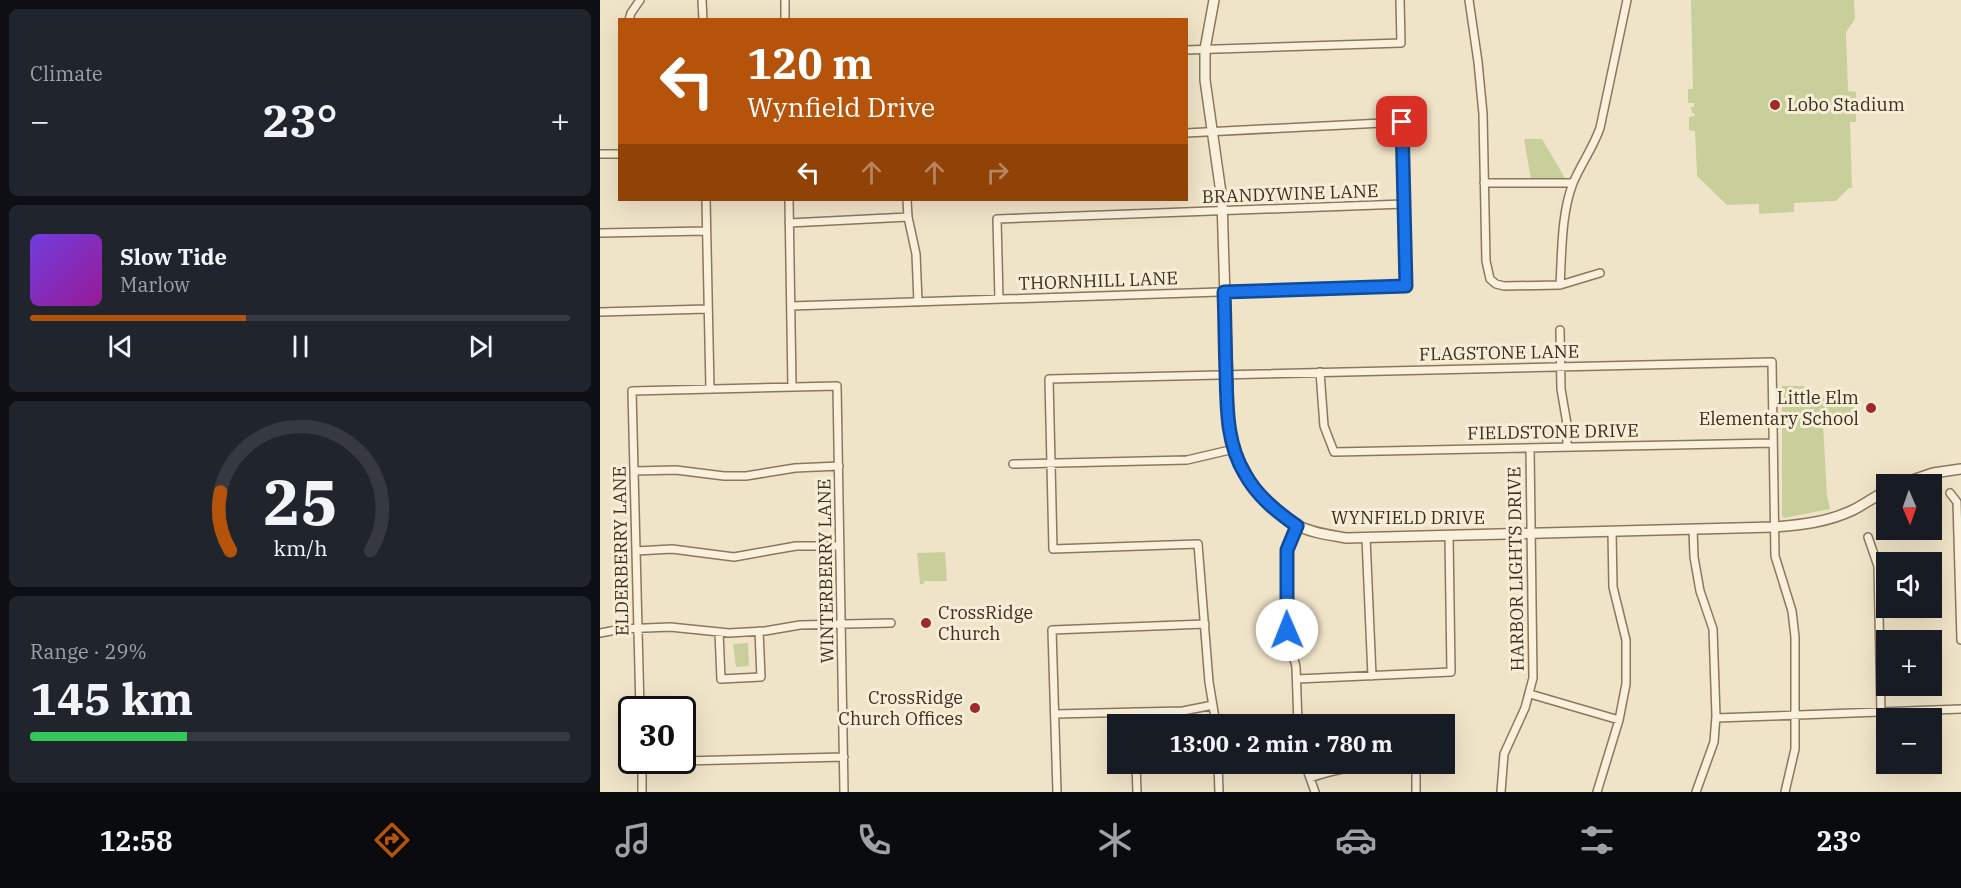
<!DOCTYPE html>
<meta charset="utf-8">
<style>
body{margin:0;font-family:"IBM Plex Serif",serif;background:#20242c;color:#f1f3f6;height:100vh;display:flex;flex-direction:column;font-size:22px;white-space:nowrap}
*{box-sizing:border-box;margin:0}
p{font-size:20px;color:#9ea1a6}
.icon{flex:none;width:33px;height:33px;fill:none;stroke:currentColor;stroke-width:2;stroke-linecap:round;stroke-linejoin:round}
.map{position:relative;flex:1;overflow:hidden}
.panel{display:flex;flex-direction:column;gap:9px;padding:9px;background:#0d0f14;width:600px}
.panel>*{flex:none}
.hud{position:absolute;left:18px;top:18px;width:570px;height:183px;border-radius:0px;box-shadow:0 6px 24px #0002;background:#b45309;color:#fff;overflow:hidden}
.needle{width:39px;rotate:178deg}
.controls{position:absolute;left:1276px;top:474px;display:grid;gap:12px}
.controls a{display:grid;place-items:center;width:66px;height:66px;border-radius:0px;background:#171b24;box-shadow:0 6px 24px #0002;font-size:30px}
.speed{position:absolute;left:18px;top:696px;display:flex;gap:12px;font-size:30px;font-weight:700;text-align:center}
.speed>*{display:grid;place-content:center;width:78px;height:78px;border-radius:50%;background:#171b24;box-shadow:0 6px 24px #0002;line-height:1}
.speed .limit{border:3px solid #111;border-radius:9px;background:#fff;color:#111}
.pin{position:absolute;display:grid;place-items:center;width:51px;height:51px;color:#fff;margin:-26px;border-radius:12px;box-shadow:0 3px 9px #0006}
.me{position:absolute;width:66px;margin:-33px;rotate:359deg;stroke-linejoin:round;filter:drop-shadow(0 0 4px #0008)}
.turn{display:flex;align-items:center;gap:21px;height:126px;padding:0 30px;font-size:27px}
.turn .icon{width:78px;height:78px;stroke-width:2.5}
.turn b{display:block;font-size:42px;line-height:51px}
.lanes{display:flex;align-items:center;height:57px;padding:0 30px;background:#0003;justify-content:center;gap:30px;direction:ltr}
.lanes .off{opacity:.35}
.big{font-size:45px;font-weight:700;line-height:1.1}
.panel .card{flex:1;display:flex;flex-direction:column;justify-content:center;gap:9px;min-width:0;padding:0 21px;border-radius:9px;background:#20242c}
.panel .dial{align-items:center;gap:0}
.dial svg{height:156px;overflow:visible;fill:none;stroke:#363941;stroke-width:7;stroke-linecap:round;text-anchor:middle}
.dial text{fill:#f1f3f6;stroke:none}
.song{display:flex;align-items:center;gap:18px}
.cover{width:72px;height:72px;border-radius:9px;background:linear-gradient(135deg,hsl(260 70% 55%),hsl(300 70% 35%))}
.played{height:6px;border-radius:3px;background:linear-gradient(90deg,#b45309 40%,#363941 40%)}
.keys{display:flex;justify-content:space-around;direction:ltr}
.heat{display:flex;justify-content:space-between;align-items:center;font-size:33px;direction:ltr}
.charge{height:9px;border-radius:4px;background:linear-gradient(90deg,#34c759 29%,#363941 0)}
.trip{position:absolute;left:507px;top:714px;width:348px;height:60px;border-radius:0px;background:#171b24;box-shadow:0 6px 24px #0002;font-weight:700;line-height:60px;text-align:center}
.menu{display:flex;height:96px;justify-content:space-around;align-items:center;background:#090b0e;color:#9ea1a6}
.menu .icon{width:42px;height:42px}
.menu .active{color:#b45309}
.menu b{font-size:27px;color:#f1f3f6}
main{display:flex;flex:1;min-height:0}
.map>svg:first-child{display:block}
</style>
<main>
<section class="panel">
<div class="card"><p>Climate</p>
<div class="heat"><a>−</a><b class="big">23°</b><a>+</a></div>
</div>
<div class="card">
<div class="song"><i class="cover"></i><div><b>Slow Tide</b><p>Marlow</p></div></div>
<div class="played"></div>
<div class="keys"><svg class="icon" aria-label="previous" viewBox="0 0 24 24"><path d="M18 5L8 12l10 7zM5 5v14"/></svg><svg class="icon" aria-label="pause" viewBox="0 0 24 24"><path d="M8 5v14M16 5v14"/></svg><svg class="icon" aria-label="next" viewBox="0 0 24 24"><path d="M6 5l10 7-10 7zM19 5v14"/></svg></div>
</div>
<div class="card dial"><svg viewBox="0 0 100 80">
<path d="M14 69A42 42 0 1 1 86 69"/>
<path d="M14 69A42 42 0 0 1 9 39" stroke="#b45309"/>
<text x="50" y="56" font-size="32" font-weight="700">25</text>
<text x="50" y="72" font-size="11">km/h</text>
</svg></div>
<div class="card"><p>Range · 29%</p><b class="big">145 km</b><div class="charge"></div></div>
</section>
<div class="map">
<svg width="1361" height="792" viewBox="0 0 1361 792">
<rect width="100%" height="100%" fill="#f0e4c8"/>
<path fill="#c9cf9b" d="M1091,0H1254L1255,19L1246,32L1248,91L1256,92V122H1250L1252,188H1249L1236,201L1194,203V212L1159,214V204L1127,205L1097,176L1095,131L1089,130V117L1095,116L1094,113H1092L1091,107H1094V103H1088V89H1093Z
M924,139H942L965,178L931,179Z
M1182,386H1204V398H1234L1254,394V423L1223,424L1227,495L1230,509L1184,518L1182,516Z
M345,552L347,581H324V584H320L317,553Z
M148,643L149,666L136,667L133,644Z"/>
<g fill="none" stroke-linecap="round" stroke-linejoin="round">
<g stroke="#8d765c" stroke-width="10">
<path id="minor" d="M102,0L103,20
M185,0V20
M869,0L878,62L883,114L886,261L890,279L896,284L904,286L960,285L1000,273
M29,20L31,13L40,0
M586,50L801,43L800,0
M0,154H20
M884,183H973
M106,200L110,389
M189,200L192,387
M307,200L308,217L316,254L318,302
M189,223L308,217
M0,233L106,231
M960,285C962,252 961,214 973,183C981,164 993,148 1000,128L1027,0
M399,299L397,219L804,204
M191,306L806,286L802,122L586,133
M0,312L107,309
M960,330L961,389L967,424V447
M720,372L724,426L734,452L1173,443
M413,464L587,460L634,449
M34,471L76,470L124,476H146L195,468L239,466
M1350,493L1357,502L1361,640
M697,526L687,550L686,574L687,630L696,667L698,724
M1093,529L1094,557L1100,591L1113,629L1116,716L1114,742L1096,792
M1268,537L1278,566L1281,712
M766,538L772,676
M36,551L72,549L134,557L196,546H240
M119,632L121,679L161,677L159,631
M0,633L21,629L70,627L129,633L165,631L200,625L291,623
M697,679L851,672L849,536
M930,694L1019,720
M40,710L32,391L237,386L244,792
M535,712V724
M455,714L583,711L613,705
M1116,718L1361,709
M616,724L609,682L598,544L453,549L449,379L1172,362L1175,556L1192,611L1195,637V749L1185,792
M42,760V792
M42,762L244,757
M536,764L537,792
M618,764L619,792
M705,764L715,792
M816,764V792
M710,778C740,767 768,765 799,764
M457,792L452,630L605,624
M901,792L904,754L925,708L933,678L930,448
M997,792L1019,720L1026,684V640L1013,587L1012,531"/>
</g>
<g stroke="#8d765c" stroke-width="12">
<path id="tertiary" d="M614,0L605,49V80L622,200L629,429C638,468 660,506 697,525C711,533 730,535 746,538L1174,527C1201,525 1228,522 1253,510C1265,504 1275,496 1287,491
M1301,484L1333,473L1361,469"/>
</g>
<use href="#minor" stroke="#faf1dc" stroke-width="7"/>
<use href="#tertiary" stroke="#faf1dc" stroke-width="9"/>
</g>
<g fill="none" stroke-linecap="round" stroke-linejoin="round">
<g stroke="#114b97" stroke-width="15">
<path id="route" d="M687,630V550L697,526C677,512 657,496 645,474C626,443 627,406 626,371C625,345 625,318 624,292L806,286L802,122"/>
</g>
<use href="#route" stroke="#1a73e8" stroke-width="10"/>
</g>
<g fill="#9e2a2b" stroke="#f7eed8" stroke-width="2">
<circle cx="1175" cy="105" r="6"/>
<circle cx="1271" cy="408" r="6"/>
<circle cx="326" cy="623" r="6"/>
<circle cx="375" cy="708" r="6"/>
</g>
<g text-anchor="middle" stroke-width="6" stroke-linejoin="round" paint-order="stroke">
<g font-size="18" fill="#3d2e20" stroke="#f7eed8" text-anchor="start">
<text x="1187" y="111">Lobo Stadium</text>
<text x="1259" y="404" text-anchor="end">Little Elm<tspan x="1259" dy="21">Elementary School</tspan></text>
<text x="338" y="619">CrossRidge<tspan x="338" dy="21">Church</tspan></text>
<text x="363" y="704" text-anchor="end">CrossRidge<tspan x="363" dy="21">Church Offices</tspan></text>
</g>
<g font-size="18" fill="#3d2e20" stroke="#f7eed8">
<text transform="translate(690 194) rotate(-2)" y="6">BRANDYWINE LANE</text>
<text transform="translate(498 281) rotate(-2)" y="6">THORNHILL LANE</text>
<text transform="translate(899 353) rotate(-1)" y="6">FLAGSTONE LANE</text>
<text transform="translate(953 432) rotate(-1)" y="6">FIELDSTONE DRIVE</text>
<text x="808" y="524">WYNFIELD DRIVE</text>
<text transform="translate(21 551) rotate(-91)" y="6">ELDERBERRY LANE</text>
<text transform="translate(916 569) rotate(-91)" y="6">HARBOR LIGHTS DRIVE</text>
<text transform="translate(226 571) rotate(-91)" y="6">WINTERBERRY LANE</text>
</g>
</g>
</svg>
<div class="controls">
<a><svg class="needle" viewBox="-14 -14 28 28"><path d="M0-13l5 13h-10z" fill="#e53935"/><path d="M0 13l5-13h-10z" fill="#9ea1a6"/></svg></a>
<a><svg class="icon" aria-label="sound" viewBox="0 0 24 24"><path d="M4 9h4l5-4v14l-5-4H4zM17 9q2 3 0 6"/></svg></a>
<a>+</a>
<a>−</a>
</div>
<div class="speed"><div class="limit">30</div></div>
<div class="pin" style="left:802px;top:122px;background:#d93025"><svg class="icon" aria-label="arrive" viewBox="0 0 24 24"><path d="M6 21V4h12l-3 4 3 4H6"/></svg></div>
<svg class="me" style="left:687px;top:630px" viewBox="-20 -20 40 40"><circle r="19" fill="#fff"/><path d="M0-13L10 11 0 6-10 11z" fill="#1a73e8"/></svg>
<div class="trip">13:00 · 2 min · 780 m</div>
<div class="hud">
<div class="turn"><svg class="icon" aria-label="left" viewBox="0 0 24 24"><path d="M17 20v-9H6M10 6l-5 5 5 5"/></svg><div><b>120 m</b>Wynfield Drive</div></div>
<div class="lanes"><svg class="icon" aria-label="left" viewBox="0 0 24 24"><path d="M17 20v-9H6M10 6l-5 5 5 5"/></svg><svg class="icon off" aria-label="ahead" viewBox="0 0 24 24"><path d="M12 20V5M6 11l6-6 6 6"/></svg><svg class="icon off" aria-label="ahead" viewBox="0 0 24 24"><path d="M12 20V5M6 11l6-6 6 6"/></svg><svg class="icon off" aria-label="right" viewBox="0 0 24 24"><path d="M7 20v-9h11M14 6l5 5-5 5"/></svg></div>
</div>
</div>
</main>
<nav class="menu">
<b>12:58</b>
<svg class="icon active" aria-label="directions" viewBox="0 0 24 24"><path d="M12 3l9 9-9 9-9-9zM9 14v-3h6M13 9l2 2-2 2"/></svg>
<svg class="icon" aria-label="music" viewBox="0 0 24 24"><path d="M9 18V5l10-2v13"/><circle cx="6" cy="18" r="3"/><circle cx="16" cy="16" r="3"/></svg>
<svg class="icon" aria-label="phone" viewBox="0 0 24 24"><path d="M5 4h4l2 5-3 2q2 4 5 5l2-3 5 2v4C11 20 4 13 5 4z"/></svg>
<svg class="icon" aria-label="climate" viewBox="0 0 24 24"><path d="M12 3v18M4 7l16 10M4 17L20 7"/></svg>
<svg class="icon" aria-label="car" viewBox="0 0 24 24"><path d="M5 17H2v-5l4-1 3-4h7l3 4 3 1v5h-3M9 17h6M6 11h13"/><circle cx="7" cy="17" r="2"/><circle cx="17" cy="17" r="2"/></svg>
<svg class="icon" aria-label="filters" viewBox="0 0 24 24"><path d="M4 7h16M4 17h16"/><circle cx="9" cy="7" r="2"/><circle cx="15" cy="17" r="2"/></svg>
<b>23°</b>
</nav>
